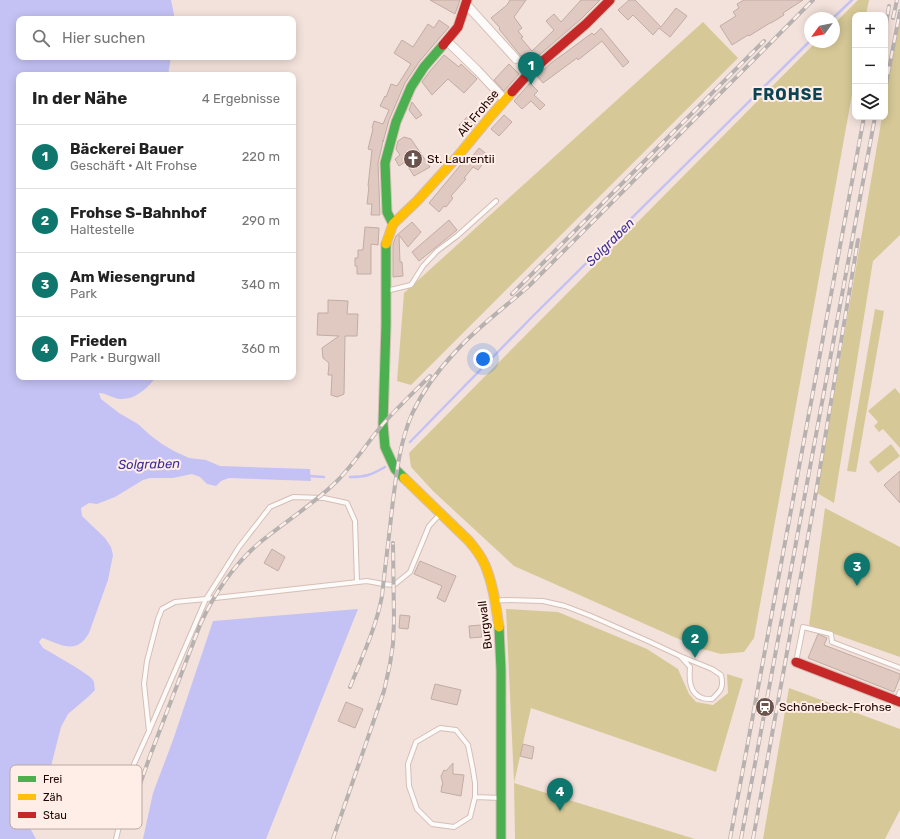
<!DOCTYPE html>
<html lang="de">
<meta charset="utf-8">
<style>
:root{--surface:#fff;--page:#f2f2f2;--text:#222;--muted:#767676;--line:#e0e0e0;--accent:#0f766e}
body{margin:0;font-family:Rubik,sans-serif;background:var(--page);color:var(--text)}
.controls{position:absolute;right:12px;top:12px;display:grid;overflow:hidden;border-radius:8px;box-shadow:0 2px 10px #0003}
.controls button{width:36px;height:36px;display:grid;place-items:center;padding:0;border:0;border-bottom:1px solid var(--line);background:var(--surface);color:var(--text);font:20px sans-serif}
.compass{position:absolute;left:804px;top:12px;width:36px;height:36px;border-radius:50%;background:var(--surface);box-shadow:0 2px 10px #0003;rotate:237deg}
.you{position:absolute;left:483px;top:359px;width:14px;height:14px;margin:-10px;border:3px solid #fff;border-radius:50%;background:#1a73e8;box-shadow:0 0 0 6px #1a73e833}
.badge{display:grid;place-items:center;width:26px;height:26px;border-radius:50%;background:var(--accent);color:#fff;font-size:13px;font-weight:700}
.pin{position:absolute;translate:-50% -33px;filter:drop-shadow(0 1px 2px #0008)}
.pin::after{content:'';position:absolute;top:21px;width:14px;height:12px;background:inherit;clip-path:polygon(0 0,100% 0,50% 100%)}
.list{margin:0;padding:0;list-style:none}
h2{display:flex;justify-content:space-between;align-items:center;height:52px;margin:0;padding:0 16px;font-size:17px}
h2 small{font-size:13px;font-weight:400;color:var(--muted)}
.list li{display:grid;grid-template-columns:26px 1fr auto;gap:12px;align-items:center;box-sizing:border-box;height:64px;padding:0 16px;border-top:1px solid var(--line)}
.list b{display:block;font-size:15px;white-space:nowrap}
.list p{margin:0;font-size:13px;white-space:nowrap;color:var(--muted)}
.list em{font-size:13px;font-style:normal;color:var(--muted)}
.icon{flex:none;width:22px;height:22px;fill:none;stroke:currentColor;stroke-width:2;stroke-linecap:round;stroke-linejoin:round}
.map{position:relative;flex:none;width:900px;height:839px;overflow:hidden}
.search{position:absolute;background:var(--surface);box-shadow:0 2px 10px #0003;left:16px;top:16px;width:280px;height:44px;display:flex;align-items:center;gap:10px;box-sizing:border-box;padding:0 14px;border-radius:8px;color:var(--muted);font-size:15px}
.panel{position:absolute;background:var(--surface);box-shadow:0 2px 10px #0003;left:16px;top:72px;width:280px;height:308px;border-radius:8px}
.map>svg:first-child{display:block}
.green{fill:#d7c997}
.water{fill:#c4c2f4}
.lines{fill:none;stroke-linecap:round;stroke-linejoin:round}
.stream{stroke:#c4c2f4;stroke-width:2.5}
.building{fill:#dfc9c0;stroke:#c2aca3}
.lane-casing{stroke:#d5beb5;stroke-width:6}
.street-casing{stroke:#d5beb5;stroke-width:10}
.fast-casing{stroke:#d5beb5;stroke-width:11}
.slow-casing{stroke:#d5beb5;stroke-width:11}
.jam-casing{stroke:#d5beb5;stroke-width:11}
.lane{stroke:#fdfbfa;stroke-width:4}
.street{stroke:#fdfbfa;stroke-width:8}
.fast{stroke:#4caf50;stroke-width:9}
.slow{stroke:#ffc107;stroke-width:9}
.jam{stroke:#c62828;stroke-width:9}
.rail-casing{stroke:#b7b1b0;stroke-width:4}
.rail{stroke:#ffeee8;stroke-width:2.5;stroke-dasharray:8;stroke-linecap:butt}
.labels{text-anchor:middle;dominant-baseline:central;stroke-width:4;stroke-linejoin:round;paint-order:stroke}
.street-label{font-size:12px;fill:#210601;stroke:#ffeee8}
.poi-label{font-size:12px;fill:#210601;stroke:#ffeee8;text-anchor:start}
.water-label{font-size:13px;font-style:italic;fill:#3b2f97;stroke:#ffeee8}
.district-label{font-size:16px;font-weight:bold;letter-spacing:1px;fill:#0c4453;stroke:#ffeee8}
.key{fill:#ffeee8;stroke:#bca8a3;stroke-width:1}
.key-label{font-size:11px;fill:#210601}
</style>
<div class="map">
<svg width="900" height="839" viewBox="0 0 900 839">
<rect width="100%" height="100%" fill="#f3e2db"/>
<g class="green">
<path d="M858,0H869L866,15H855V78L754,638L744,652L721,654L699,648L514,566L433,491L411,467L409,453L816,42H834V24Z"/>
<path d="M899,18L900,23V235L873,261L834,503L817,493L882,117H885V99Z"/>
<path d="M703,22L738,58L411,385L397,381L404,293Z"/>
<path d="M875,309L884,311L856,472L847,471Z"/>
<path d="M895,388L900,394V448L883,429L879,432L874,426L878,422L868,411Z"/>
<path d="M891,444L900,456L878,473L869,462Z"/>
<path d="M825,508L900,547V657L809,625Z"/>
<path d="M506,609L558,612L647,649L678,669L689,694L696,702L713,705L728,693L727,674L743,679L716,772L531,708L514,783L695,839H515L514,782Z"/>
<path d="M789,688L900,729V810L885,839H763Z"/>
</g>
<g class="water">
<path d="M0,0H171L174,14V19H19V57H171L168,75H19V377H156C147,389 135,400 120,399C112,398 106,393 99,393L101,399L119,413L138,424L150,435L162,444L174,451L189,458L206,460L220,466L310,469L311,481L229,478L221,481L216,486L207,484L200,477L192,474L173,478H150L143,480L115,497L97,504L89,503L81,508L82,516L105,538L111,547L113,555L108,580L89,633C76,656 61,644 42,638L39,642L43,648C53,654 88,673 93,680C95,683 94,686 95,690L88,697L68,714L61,727L43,798L36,804L30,807L14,802L12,809V814L30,828L36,839H0Z"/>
<path d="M358,609L266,839H143L153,793L173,740L213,621Z"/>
</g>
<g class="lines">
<g class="stream">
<path d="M833,18L852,0"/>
<path d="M410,442L532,317L810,41"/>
<path d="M309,476L324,477"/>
<path d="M350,477C366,477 371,475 385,467"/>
</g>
</g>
<g class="building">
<path d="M430,0H460L455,14Z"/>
<path d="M510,0H526L514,17L522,28L518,31L523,37L521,38L532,51L554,30L546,21L554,14L561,22L581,0H600L581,19L528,65L499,29L500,28L491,18L507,5Z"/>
<path d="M629,0H635L661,27L676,8L687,16L670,37L659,28L653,35L633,15L628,20L618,10Z"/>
<path d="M744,0H803L783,13L784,15L771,23H770L749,36L748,35L732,45L720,26L736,16L733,12L739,8L737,4Z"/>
<path d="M439,20L449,27L419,62L405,83L389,120L383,142V140L382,146L378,163L380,215H371L372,204H367L369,186H368L372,150L368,149L373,129L372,128L374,121L383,124L389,110L380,106L385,96L386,97L391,84L397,86L411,64L394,53L402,40L413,47L428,24L434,28Z"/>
<path d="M601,28L629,62L623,67L602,41L578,60L577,58L543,83L537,76L551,63L565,53L592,33L594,35Z"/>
<path d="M444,55L459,67L461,64L477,79L464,93L448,79L432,95L422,82L430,71Z"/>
<path d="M509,64L519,74L504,91L494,80Z"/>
<path d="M530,83L538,91L534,95L545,105L540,110L531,101L522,109L514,101Z"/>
<path d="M412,102L422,115L416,119L409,110Z"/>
<path d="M470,114L478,121L468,133L459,125Z"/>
<path d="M504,115L512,122L499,136L491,129Z"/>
<path d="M404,137L411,139L430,167L414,176L405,162L399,166L395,159L400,155L396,149L398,141Z"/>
<path d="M479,148L489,156L478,170L473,167L464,178L466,179L451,196L453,198L446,207L444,206L439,212L429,203L463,162L466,164Z"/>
<path d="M449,220L457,230L419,261L412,252Z"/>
<path d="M412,222L421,232L408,247L399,235L400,262H402L403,276L393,277V244L396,236Z"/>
<path d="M365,227L379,228L378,245L371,244V274H357V266H355V258H358V250H363Z"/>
<path d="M328,300L348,301L347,314H358L357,336H345L344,394L337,397L331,395L332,375H328L329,363L323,358L322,348L339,336L317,335L318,313H328Z"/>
<path d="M900,471V503L884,485Z"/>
<path d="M272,549L285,557L278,571L264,563Z"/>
<path d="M420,561L456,576L445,602L437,598L442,586L414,574Z"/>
<path d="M400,615L410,616L408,629L399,628Z"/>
<path d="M481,625L482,637L470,638L469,626Z"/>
<path d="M818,634L827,638L824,645L900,674V677L894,692L808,658Z"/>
<path d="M435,684L461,690L457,705L431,699Z"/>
<path d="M346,702L363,709L355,728L338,721Z"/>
<path d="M523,744L534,747L532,759L520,756Z"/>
<path d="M453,763V774L464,775L461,796L441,792L442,785H443L441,776L444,770L446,771Z"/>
</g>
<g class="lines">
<g class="lane-casing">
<g id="lane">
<path d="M386,291L411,285L423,266L437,251L457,236L496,201"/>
<path d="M495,601L504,600L543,601L565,606L591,616L648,641L680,656L690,667C689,679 689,693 702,698C705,699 709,699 712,699C721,691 724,687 721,675L712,669L680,656"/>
<path d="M796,662L803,627L831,634L832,642L900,668"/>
<path d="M897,700L900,692"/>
<path d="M149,731L144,684L147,661L158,619L162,609L175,602L206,599L367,581L383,584L394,585L410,572L429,526L441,513"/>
<path d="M475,797L470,817L454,827L432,824L417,809L409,786L408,764L416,742L440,728L456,730L468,745L473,770L475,783V797L500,798"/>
<path d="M116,839L134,764L149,731L206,599L239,547L270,507L293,497L324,498L347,503L355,521L357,582"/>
</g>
</g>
<g class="street-casing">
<g id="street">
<path d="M466,4L516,59"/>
<path d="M447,41L477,70L505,100"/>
</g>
</g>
<g class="fast-casing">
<g id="fast">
<path d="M393,224L387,212L385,163L396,122L411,87L424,67L443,45"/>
<path d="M386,244V325L383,424L385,447L395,469L404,478"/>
<path d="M499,627L501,670V839"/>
</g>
</g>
<g class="slow-casing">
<g id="slow">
<path d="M386,244L393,224L417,201L458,156L490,117L512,92"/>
<path d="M404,478L469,541C475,548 481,556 485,565C493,584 496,606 499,627"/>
</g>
</g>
<g class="jam-casing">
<g id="jam">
<path d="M443,45L458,27L467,0"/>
<path d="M512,92L529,73L586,24L610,0"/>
<path d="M796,662L900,702"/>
</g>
</g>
<use href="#lane" class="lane"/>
<use href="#street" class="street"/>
<use href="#fast" class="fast"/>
<use href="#slow" class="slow"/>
<use href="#jam" class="jam"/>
<g class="rail-casing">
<g id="rail">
<path d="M893,18L897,0"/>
<path d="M885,30L889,6"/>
<path d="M885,90L900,11"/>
<path d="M512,294L764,41"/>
<path d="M350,687C362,657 376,628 382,596C385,567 389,538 392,509C396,477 399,444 412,414C423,390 439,369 457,350C479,326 505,307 529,286L813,0"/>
<path d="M138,790L150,756L200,625C214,594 233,566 258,544C284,522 313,505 337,481C354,464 367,443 383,424C398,407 414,392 430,376"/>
<path d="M333,839L384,691L390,664L393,644L394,621L393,543"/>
<path d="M730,839L864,117"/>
<path d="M741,839L875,117"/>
<path d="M753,839L814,504L858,240"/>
</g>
</g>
<use href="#rail" class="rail"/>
</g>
<defs>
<g id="church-disc" transform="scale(1)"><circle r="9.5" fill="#6a534d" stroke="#ffeee8"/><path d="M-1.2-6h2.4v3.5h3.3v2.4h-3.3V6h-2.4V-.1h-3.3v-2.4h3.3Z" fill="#fff"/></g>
<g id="station-disc" transform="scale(1)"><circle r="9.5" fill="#6a534d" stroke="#ffeee8"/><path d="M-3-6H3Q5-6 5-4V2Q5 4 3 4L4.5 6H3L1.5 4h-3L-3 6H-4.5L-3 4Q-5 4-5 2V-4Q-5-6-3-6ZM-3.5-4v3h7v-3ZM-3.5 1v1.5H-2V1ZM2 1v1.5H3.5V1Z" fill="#fff"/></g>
</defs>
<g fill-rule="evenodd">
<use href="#church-disc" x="413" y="159"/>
<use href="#station-disc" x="765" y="707"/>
</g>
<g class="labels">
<g class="street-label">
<text transform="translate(478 113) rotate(-50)">Alt Frohse</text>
<text transform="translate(485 625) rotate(-97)">Burgwall</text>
</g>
<g class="poi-label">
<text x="427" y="159">St. Laurentii</text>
<text x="779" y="707">Schönebeck-Frohse</text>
</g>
<g class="water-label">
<text transform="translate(610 242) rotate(-45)">Solgraben</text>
<text transform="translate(149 464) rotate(-1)">Solgraben</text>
</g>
<g class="district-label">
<text x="788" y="94">FROHSE</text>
</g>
</g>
<rect x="10" y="765" width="132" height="64" rx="6" class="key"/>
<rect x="18" y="776" width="18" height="6" fill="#4caf50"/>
<rect x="18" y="794" width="18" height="6" fill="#ffc107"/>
<rect x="18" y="812" width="18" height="6" fill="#c62828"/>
<g class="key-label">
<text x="43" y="783">Frei</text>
<text x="43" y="801">Zäh</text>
<text x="43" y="819">Stau</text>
</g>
</svg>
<div class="controls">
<button>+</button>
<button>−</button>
<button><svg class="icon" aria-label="layers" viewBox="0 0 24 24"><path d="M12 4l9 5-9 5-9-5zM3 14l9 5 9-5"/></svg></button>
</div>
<svg class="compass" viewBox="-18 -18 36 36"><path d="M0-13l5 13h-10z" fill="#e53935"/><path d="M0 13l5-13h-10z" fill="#767676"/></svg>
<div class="you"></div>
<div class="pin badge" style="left:531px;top:85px">1</div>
<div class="pin badge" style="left:695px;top:658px">2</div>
<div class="pin badge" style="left:857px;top:586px">3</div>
<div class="pin badge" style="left:560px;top:811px">4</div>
<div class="search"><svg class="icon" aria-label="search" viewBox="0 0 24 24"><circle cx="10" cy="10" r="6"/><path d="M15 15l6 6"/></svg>Hier suchen</div>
<section class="panel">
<h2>In der Nähe<small>4 Ergebnisse</small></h2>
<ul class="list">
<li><span class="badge">1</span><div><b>Bäckerei Bauer</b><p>Geschäft · Alt Frohse</p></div><em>220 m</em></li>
<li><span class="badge">2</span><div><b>Frohse S-Bahnhof</b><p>Haltestelle</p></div><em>290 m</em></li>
<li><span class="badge">3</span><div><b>Am Wiesengrund</b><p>Park</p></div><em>340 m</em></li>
<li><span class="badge">4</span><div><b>Frieden</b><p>Park · Burgwall</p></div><em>360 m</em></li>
</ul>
</section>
</div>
